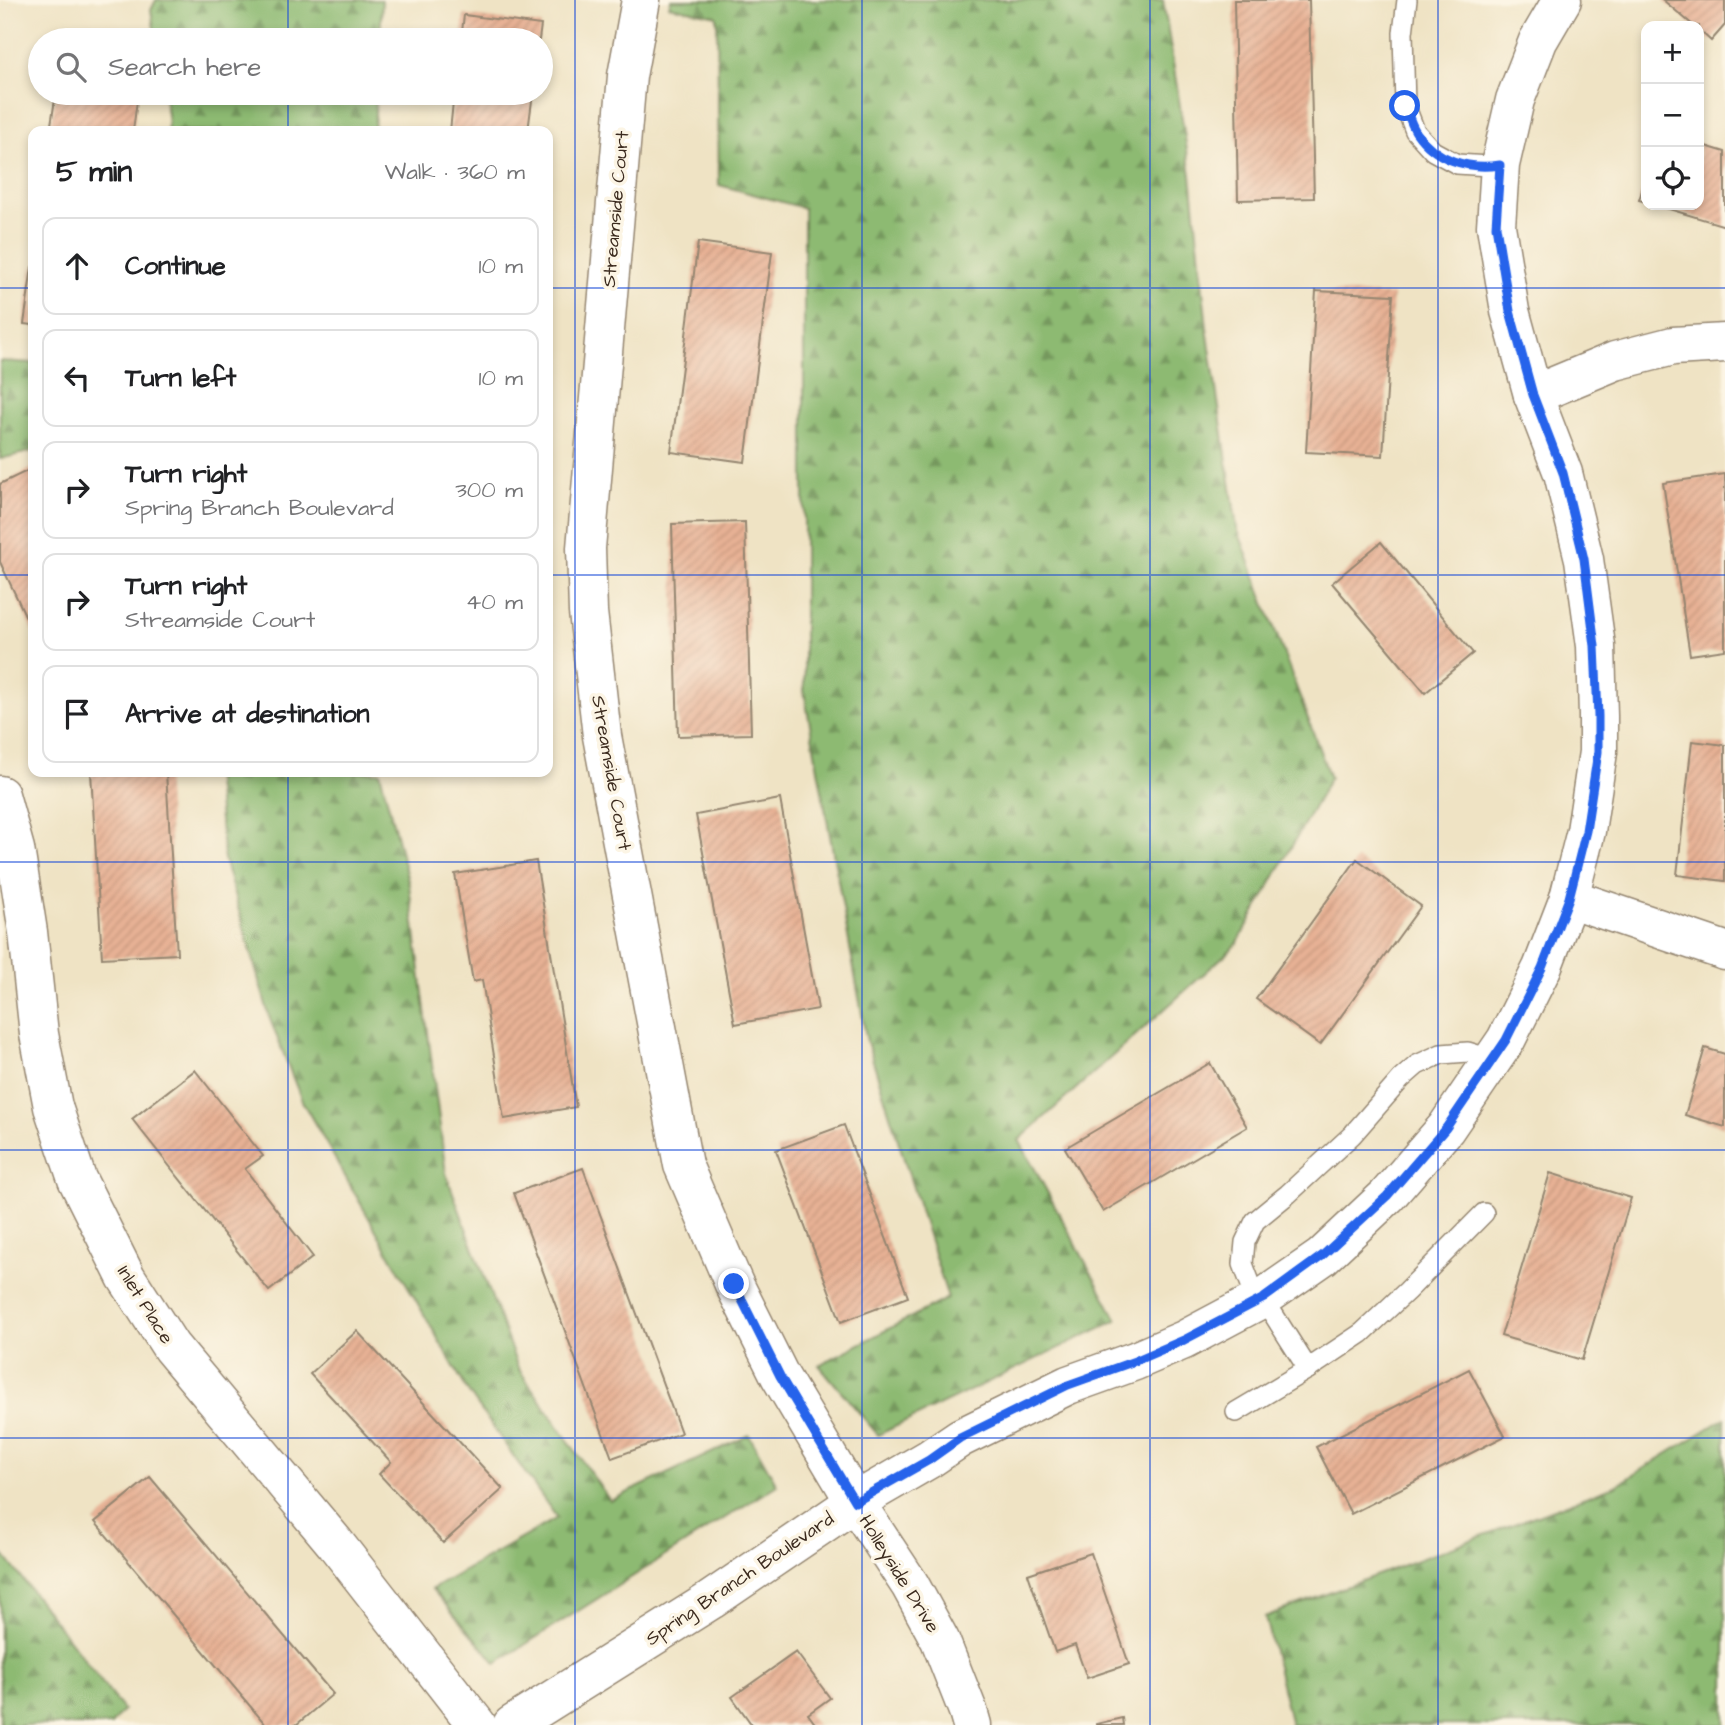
<!DOCTYPE html>
<meta charset="utf-8">
<style>
:root{--surface:#fff;--page:#f2f2f2;--text:#202124;--muted:#757577;--line:#e0e0e0}
body{margin:0;font-family:"Architects Daughter",sans-serif;background:var(--page);color:var(--text)}
.controls{position:absolute;right:21px;top:21px;display:grid;overflow:hidden;border-radius:14px;box-shadow:0 4px 10px #0003}
.controls button{width:63px;height:63px;display:grid;place-items:center;padding:0;border:0;border-bottom:2px solid var(--line);background:var(--surface);color:var(--text);font:35px sans-serif}
.stop{position:absolute;width:21px;height:21px;margin:-16px;border:5px solid #2563eb;border-radius:50%;background:#fff}
.stop.end{background:#2563eb;border-color:#fff;box-shadow:0 2px 7px #0008}
.list{margin:0;padding:0;list-style:none}
h2{display:flex;justify-content:space-between;align-items:center;height:91px;margin:0;padding:0 28px;font-size:30px}
h2 small{font-size:23px;font-weight:400;color:var(--muted)}
.list li{display:grid;grid-template-columns:46px 1fr auto;gap:21px;align-items:center;box-sizing:border-box;height:98px;margin:0 14px 14px;padding:0 14px;border:2px solid var(--line);border-radius:14px}
.list b{display:block;font-size:26px;white-space:nowrap}
.list p{margin:0;font-size:23px;white-space:nowrap;color:var(--muted)}
.list em{font-size:23px;font-style:normal;color:var(--muted)}
.icon{flex:none;width:38px;height:38px;fill:none;stroke:currentColor;stroke-width:2;stroke-linecap:round;stroke-linejoin:round}
.map{position:relative;flex:none;width:1725px;height:1725px;overflow:hidden}
.search{position:absolute;background:var(--surface);box-shadow:0 4px 10px #0003;left:28px;top:28px;width:525px;height:77px;display:flex;align-items:center;gap:18px;box-sizing:border-box;padding:0 24px;border-radius:38px;color:var(--muted);font-size:26px}
.panel{position:absolute;background:var(--surface);box-shadow:0 4px 10px #0003;left:28px;top:126px;width:525px;height:651px;border-radius:14px}
.map>svg:first-child{display:block}
.forest{fill:url(#forest-firs);stroke:#647248;stroke-width:2}
.building{fill:url(#building-hatch)}
.lines{fill:none;stroke-linecap:round;stroke-linejoin:round}
.service-casing{stroke:#958671;stroke-width:22}
.minor-casing{stroke:#958671;stroke-width:41}
.service{stroke:#fff;stroke-width:19}
.minor{stroke:#fff;stroke-width:38}
.route{stroke:#2563eb;stroke-width:9}
.grid{fill:none;stroke:#1d4ed8;stroke-width:2;stroke-opacity:0.55}
.labels{text-anchor:middle;dominant-baseline:central;stroke-width:7;stroke-linejoin:round;paint-order:stroke}
.street-label{font-size:19px;fill:#3b2a1e;stroke:#fcf5e5}
</style>
<div class="map">
<svg width="1725" height="1725" viewBox="0 0 1725 1725">
<defs>
<pattern id="forest-firs" width="22" height="20" patternUnits="userSpaceOnUse" patternTransform="scale(1.75)"><rect width="22" height="20" fill="#8dba72"/><path d="M5 1l3.5 6h-7zM16 11l3.5 6h-7z" fill="#74975d"/></pattern>
<pattern id="building-hatch" width="6" height="6" patternUnits="userSpaceOnUse" patternTransform="scale(1.75)"><rect width="6" height="6" fill="#e7b194"/><path d="M-1 1l2-2M0 6l6-6M5 7l2-2" fill="none" stroke="#c7987f"/></pattern>
</defs>
<rect width="100%" height="100%" fill="#fcf5e5"/>
<filter id="ink" filterUnits="userSpaceOnUse"><feTurbulence type="fractalNoise" baseFrequency=".0143" numOctaves="2"/><feDisplacementMap in="SourceGraphic" scale="14" xChannelSelector="R" yChannelSelector="G"/><feConvolveMatrix kernelMatrix="1 2 1 2 8 2 1 2 1" color-interpolation-filters="sRGB"/></filter>
<filter id="wash" filterUnits="userSpaceOnUse"><feTurbulence type="fractalNoise" baseFrequency=".00686" numOctaves="4" result="noise"/><feDisplacementMap in="SourceGraphic" scale="28" xChannelSelector="R" yChannelSelector="G"/><feGaussianBlur stdDeviation="1.57" result="paint"/><feColorMatrix in="noise" values="0 0 0 0 0 0 0 0 0 0 0 0 0 0 0 0 0 1.4 0 .05"/><feComposite in="paint" operator="in"/></filter>
<g filter="url(#wash)">
<rect width="100%" height="100%" fill="#efe3c4"/>
<g class="forest">
<path d="M156,0H382L380,40H156L151,10Z"/>
<path d="M671,0H1163L1191,175L1207,328L1237,528L1330,778L1237,944L1019,1140L1117,1320L878,1435L819,1365L948,1298L867,1042L804,691V208L719,185L717,16L669,6Z"/>
<path d="M164,93H376L374,131H167L168,122Z"/>
<path d="M0,361L33,363V451L0,459Z"/>
<path d="M215,772H380L409,885L446,1174L518,1368L610,1501L749,1435L777,1485L496,1663L432,1589L557,1518L469,1393L302,1101L270,1019L224,859Z"/>
<path d="M1725,1418V1725H1291L1265,1617L1615,1486Z"/>
<path d="M0,1554H3L123,1710L111,1725H0Z"/>
</g>
<g id="blocks">
<g class="building">
<path d="M1234,0H1309L1314,198L1238,200Z"/>
<path d="M1663,0H1725V25L1711,41L1699,30V26H1694Z"/>
<path d="M464,15L541,25L539,40H461Z"/>
<path d="M56,93H138L133,131H50Z"/>
<path d="M454,93H533L528,131H450Z"/>
<path d="M1699,144L1725,152V226L1656,205H1699Z"/>
<path d="M1646,178V202L1639,200Z"/>
<path d="M698,242L772,252L745,462L671,452Z"/>
<path d="M32,267H33V325L24,324Z"/>
<path d="M1316,291L1393,295L1383,456L1306,452Z"/>
<path d="M33,468V632L0,562V484Z"/>
<path d="M1725,474V650L1690,655L1663,483Z"/>
<path d="M745,522L751,734L678,736L672,524Z"/>
<path d="M1381,542L1473,653L1425,693L1332,583Z"/>
<path d="M1692,741L1725,745V881L1677,875Z"/>
<path d="M91,772H166L177,954L102,958Z"/>
<path d="M780,799L818,1009L735,1024L696,815Z"/>
<path d="M1357,859L1421,906L1320,1045L1256,999Z"/>
<path d="M536,861L576,1107L504,1119L482,980L473,982L455,874Z"/>
<path d="M1705,1048L1725,1054V1127L1685,1115Z"/>
<path d="M1210,1063L1247,1127L1103,1212L1065,1148Z"/>
<path d="M195,1070L263,1156L245,1169L313,1257L269,1291L132,1119Z"/>
<path d="M844,1125L908,1297L841,1322L776,1150Z"/>
<path d="M583,1168L681,1433L612,1458L514,1193Z"/>
<path d="M1550,1173L1631,1198L1582,1360L1501,1336Z"/>
<path d="M357,1331L503,1489L443,1543L379,1474L391,1462L310,1374Z"/>
<path d="M1469,1369L1505,1436L1351,1514L1316,1447Z"/>
<path d="M150,1477L333,1694L296,1725H266L95,1522Z"/>
<path d="M1091,1553L1129,1664L1087,1678L1075,1645L1055,1652L1028,1574Z"/>
<path d="M796,1652L830,1698L808,1714L816,1725H752L732,1697Z"/>
<path d="M1122,1718L1123,1725H1096V1724Z"/>
</g>
</g>
</g>
<g filter="url(#ink)">
<use href="#blocks" fill-opacity="0" stroke="#958671" stroke-width="2"/>
<g class="lines">
<g class="service-casing">
<g id="service">
<path d="M1407,0L1403,33L1405,105L1415,131L1433,151L1457,164L1489,166L1500,165"/>
<path d="M1308,1369L1362,1333L1407,1291L1484,1213"/>
<path d="M1236,1412L1308,1369L1263,1298L1251,1285L1243,1264L1245,1242L1255,1221L1288,1194L1352,1135L1401,1079L1417,1065L1441,1054L1468,1052L1494,1060"/>
</g>
</g>
<g class="minor-casing">
<g id="minor">
<path d="M641,0L627,76L586,548L588,612L602,736L683,1165L734,1284L780,1376L855,1502L910,1585L940,1640L968,1711L972,1725"/>
<path d="M1533,395L1615,361L1673,346L1725,343"/>
<path d="M0,795L15,849L28,932L39,1034L53,1107L77,1179L126,1277L171,1347L335,1543L477,1725"/>
<path d="M1569,898L1725,951"/>
<path d="M512,1725L711,1600L855,1502L929,1459L960,1438L1068,1385L1135,1361L1184,1340L1263,1298L1322,1257L1387,1196L1446,1128L1506,1040L1542,968L1569,898L1586,831L1598,752V716L1596,646L1584,559L1563,473L1533,395L1510,311L1496,226L1500,165L1515,100L1538,41L1562,0"/>
</g>
</g>
<use href="#service" class="service"/>
<use href="#minor" class="minor"/>
</g>
</g>
<g class="lines" filter="url(#ink)">
<path class="route" d="M734,1284L780,1376L855,1502L929,1460L960,1438L1068,1385L1135,1361L1184,1340L1264,1298L1322,1256L1387,1196L1446,1128L1506,1040L1542,968L1569,898L1586,831L1598,752V716L1595,646L1584,559L1563,473L1533,395L1510,311L1496,226L1500,165C1468,170 1435,160 1416,132C1411,124 1408,114 1405,106"/>
</g>
<path class="grid" d="M288,0V40M575,0V1725M862,0V1725M1150,0V1725M1438,0V1725M288,93V131M0,288H33M548,288H1725M0,575H33M548,575H1725M288,772V1725M0,862H1725M0,1150H1725M0,1438H1725"/>
<g class="labels">
<g class="street-label">
<text transform="translate(616 209) rotate(-85)">Streamside Court</text>
<text transform="translate(611 773) rotate(80)">Streamside Court</text>
<text transform="translate(145 1305) rotate(58)">Inlet Place</text>
<text transform="translate(899 1574) rotate(58)">Holleyside Drive</text>
<text transform="translate(740 1579) rotate(-34)">Spring Branch Boulevard</text>
</g>
</g>
</svg>
<div class="controls">
<button>+</button>
<button>−</button>
<button><svg class="icon" aria-label="locate" viewBox="0 0 24 24"><circle cx="12" cy="12" r="6"/><path d="M12 2v4M12 18v4M2 12h4M18 12h4"/></svg></button>
</div>
<div class="stop" style="left:1405px;top:106px"></div>
<div class="stop end" style="left:734px;top:1284px"></div>
<div class="search"><svg class="icon" aria-label="search" viewBox="0 0 24 24"><circle cx="10" cy="10" r="6"/><path d="M15 15l6 6"/></svg>Search here</div>
<section class="panel">
<h2>5 min<small>Walk · 360 m</small></h2>
<ul class="list">
<li><svg class="icon" aria-label="ahead" viewBox="0 0 24 24"><path d="M12 20V5M6 11l6-6 6 6"/></svg><div><b>Continue</b></div><em>10 m</em></li>
<li><svg class="icon" aria-label="left" viewBox="0 0 24 24"><path d="M17 20v-9H6M10 6l-5 5 5 5"/></svg><div><b>Turn left</b></div><em>10 m</em></li>
<li><svg class="icon" aria-label="right" viewBox="0 0 24 24"><path d="M7 20v-9h11M14 6l5 5-5 5"/></svg><div><b>Turn right</b><p>Spring Branch Boulevard</p></div><em>300 m</em></li>
<li><svg class="icon" aria-label="right" viewBox="0 0 24 24"><path d="M7 20v-9h11M14 6l5 5-5 5"/></svg><div><b>Turn right</b><p>Streamside Court</p></div><em>40 m</em></li>
<li><svg class="icon" aria-label="arrive" viewBox="0 0 24 24"><path d="M6 21V4h12l-3 4 3 4H6"/></svg><div><b>Arrive at destination</b></div></li>
</ul>
</section>
</div>
